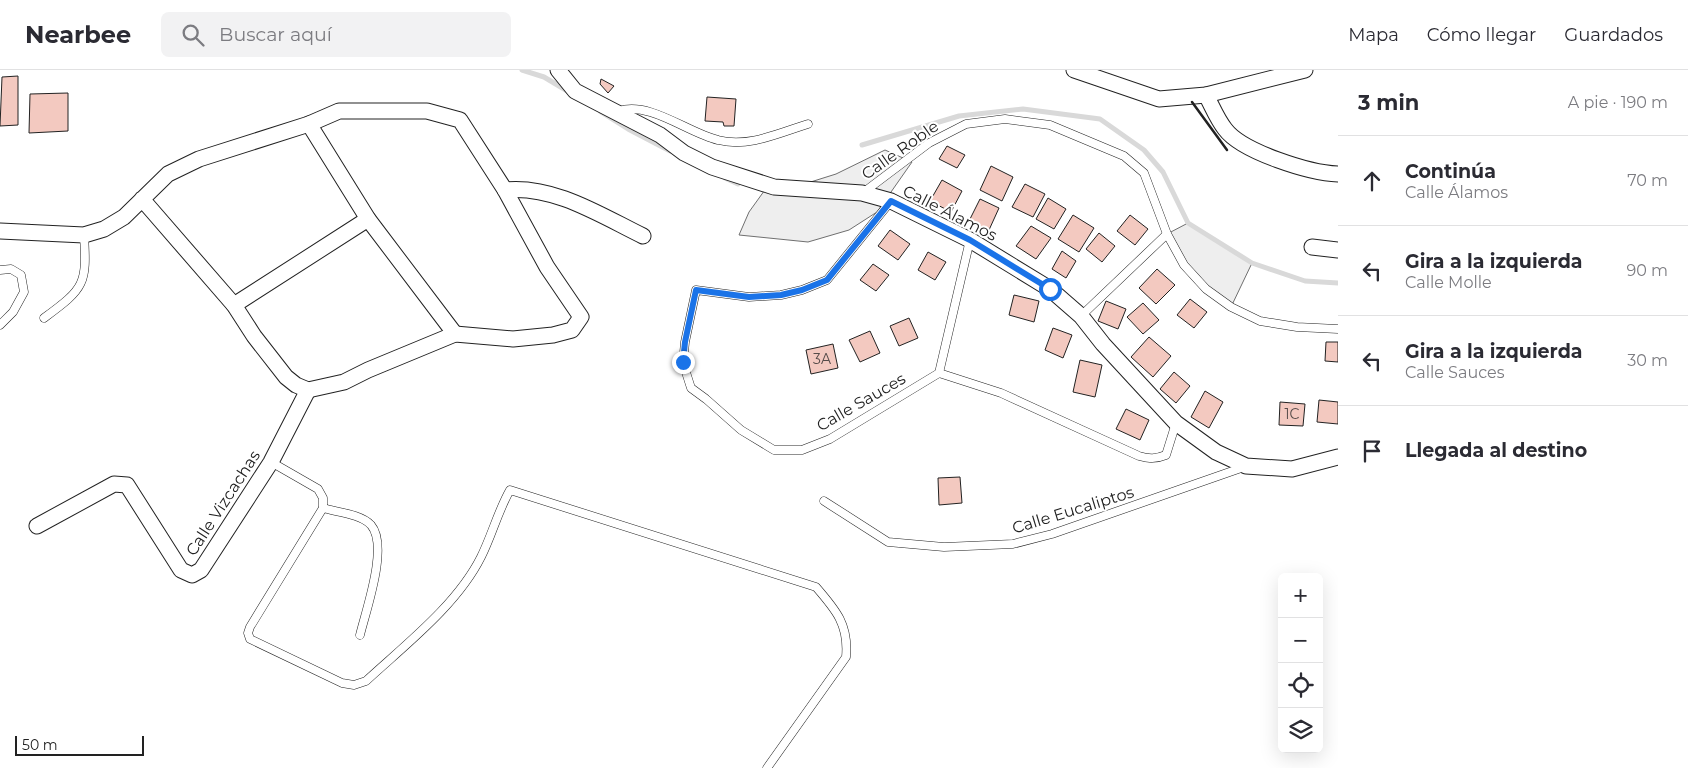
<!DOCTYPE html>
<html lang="es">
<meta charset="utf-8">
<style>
:root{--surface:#fff;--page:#f2f2f3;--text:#2b2b33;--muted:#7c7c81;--line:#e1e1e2}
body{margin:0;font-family:Montserrat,sans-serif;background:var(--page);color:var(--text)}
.controls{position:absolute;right:15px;bottom:15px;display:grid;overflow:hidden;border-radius:8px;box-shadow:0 5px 20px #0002}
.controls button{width:45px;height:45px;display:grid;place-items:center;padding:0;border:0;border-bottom:1px solid var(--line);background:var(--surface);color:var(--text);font:25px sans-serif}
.scale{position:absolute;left:15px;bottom:12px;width:129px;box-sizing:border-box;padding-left:5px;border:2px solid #222;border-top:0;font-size:14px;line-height:18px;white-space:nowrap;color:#222;-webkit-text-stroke:4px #fff;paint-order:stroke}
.stop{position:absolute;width:15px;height:15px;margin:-11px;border:4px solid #1a73e8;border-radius:50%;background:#fff}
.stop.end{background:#1a73e8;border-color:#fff;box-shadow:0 1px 5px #0008}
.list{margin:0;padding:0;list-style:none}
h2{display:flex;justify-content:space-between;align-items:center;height:65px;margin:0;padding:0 20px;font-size:21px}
h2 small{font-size:16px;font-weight:400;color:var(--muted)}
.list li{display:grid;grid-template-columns:32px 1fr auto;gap:15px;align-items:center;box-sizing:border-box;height:90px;padding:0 20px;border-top:1px solid var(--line)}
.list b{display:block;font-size:19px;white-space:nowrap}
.list p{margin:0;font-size:16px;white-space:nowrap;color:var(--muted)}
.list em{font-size:16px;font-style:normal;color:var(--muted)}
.icon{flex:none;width:28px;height:28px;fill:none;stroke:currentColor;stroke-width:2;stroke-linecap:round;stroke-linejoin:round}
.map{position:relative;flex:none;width:1338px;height:698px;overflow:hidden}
header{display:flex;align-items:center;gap:30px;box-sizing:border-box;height:70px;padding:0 25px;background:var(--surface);border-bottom:1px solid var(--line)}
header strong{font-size:24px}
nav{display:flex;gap:28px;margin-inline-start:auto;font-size:18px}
.search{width:350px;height:45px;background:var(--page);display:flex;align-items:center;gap:12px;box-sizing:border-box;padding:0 18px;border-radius:8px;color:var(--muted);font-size:19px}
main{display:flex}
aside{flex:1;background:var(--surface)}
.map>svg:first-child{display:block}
.green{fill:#eee;stroke:#6f6f6f}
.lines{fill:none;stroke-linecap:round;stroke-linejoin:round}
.stream{stroke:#d9d9d9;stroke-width:5}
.building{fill:#f3c9c0;stroke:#222}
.service-casing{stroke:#222;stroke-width:9}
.minor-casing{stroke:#222;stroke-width:17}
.service{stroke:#fff;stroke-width:8}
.minor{stroke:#fff;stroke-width:15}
.wall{stroke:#222;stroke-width:2.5}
.route{stroke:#1a73e8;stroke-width:6}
.labels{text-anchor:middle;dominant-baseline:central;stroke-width:4;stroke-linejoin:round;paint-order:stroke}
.number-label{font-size:14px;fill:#564c4a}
.street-label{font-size:16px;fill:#222;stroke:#fff}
</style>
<header>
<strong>Nearbee</strong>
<div class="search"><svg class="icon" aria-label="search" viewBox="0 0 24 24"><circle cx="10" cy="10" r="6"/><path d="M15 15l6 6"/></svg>Buscar aquí</div>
<nav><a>Mapa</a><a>Cómo llegar</a><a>Guardados</a></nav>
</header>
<main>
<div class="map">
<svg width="1338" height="698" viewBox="0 0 1338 698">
<rect width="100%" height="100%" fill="#fff"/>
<g class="green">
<path d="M885,80L912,92L877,142L849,160L808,172L739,165L749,142L767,117L801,115L836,104Z"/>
<path d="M1188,153L1252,193L1231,237L1184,195L1167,164Z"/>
</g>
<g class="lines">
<g class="stream">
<path d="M522,0L544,7L569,22"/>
<path d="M601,42L628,59L670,81"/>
<path d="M862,75L959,46L1023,39L1100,49L1144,80L1163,102L1188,153L1252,193L1305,211L1338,213"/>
<path d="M725,108L738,114"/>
</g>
</g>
<g class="building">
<path d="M18,6V55L0,56L2,7Z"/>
<path d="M601,9L614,16L608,23L600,14Z"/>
<path d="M68,23V61L29,63L30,24Z"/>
<path d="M707,27L736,29L734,56H724L723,52L705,51Z"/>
<path d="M947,76L965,85L957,98L939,89Z"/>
<path d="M991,96L1013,107L1002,131L980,120Z"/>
<path d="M942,110L962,121L951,142L930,131Z"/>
<path d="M1025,114L1045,124L1033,147L1012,137Z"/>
<path d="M1048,128L1066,139L1054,159L1036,149Z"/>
<path d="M980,129L999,138L989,160L969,151Z"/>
<path d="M1073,145L1094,158L1079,182L1058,169Z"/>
<path d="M1130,145L1148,159L1135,175L1117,161Z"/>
<path d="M1031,156L1051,168L1036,189L1016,176Z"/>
<path d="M890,160L910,174L898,190L878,176Z"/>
<path d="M1099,163L1115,176L1102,192L1086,179Z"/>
<path d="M1062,181L1076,191L1066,208L1052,199Z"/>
<path d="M928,182L946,192L935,210L918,200Z"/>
<path d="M873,194L889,205L876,221L860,210Z"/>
<path d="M1157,199L1175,215L1156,234L1139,218Z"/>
<path d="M1014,225L1039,231L1034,252L1009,245Z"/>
<path d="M1190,229L1207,242L1194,258L1177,245Z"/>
<path d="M1106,231L1126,239L1118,259L1098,251Z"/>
<path d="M1143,233L1159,250L1143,264L1127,247Z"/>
<path d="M909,248L918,268L899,276L890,256Z"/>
<path d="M1053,258L1072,265L1063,288L1045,280Z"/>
<path d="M870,261L880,283L860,292L849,270Z"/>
<path d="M1149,267L1171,286L1153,307L1131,287Z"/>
<path d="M1326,272H1338V292L1325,291Z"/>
<path d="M833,274L838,298L811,304L806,280Z"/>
<path d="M1080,290L1102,295L1095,327L1073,322Z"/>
<path d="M1174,302L1190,316L1176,333L1160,319Z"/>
<path d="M1205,321L1223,332L1209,358L1191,347Z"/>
<path d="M1319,330L1338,332V354L1317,352Z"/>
<path d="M1280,332L1305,334L1303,356L1279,355Z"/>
<path d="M1126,339L1149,350L1140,370L1116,359Z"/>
<path d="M960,407L962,433L939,435L938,408Z"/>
</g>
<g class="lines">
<g class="service-casing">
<g id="service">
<path d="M619,41C650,31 688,63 718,70C748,78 779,63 808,54"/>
<path d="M864,122L929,73L966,54L1005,49L1050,55L1124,86L1144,103L1167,164L1184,195L1206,219L1231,237L1260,251L1297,257L1338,259"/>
<path d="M891,131L827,210L802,220L781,225L749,227L696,220L685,272L683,293L691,318L706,329L741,360L774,380H802L830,369L939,303L970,170"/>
<path d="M0,200L11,199L21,205L24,222L13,242L0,255"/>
<path d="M1081,246L1167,164"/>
<path d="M44,248C85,218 87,214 84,165"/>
<path d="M939,303L1001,323L1139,386C1149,389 1156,389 1166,385L1176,353"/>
<path d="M271,392L318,419L323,428V438L250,557L248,563L250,569L342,613L354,615L366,611C405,575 457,535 481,487C492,465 498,441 510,420L816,517C836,540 849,555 846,587L767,698"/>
<path d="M824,431L888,472L944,477L1013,474L1052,464L1244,397"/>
<path d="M323,438C336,442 361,444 371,455C389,476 366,540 360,565"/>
</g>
</g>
<g class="minor-casing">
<g id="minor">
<path d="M558,0L575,21L660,65L684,83L712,97L774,117L862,123L891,131L970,170L1050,219L1081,246L1103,274L1176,353L1216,382L1246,396L1292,399L1338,387"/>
<path d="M1074,0L1159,29L1206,25L1305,0"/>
<path d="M1206,25C1212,36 1217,49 1225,59C1242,82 1310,103 1338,104"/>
<path d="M309,54L368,149L455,264"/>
<path d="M505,120C554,115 600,145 643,166"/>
<path d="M0,161L84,165L104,159L124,147L168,104L199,89L309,54L339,41H427L460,50L505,120L547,197L581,247L572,260L553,265L513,269L455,264L368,300L344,312L308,320L296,315L286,307L254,266L234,235L142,129"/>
<path d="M1312,177L1338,180"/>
<path d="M234,235L368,149"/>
<path d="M37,456L114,414L127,415L181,500L192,505L201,500L271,392L308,320"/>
</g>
</g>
<use href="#service" class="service"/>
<use href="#minor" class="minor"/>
<path class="wall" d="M1192,32L1227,80"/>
</g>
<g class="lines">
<path class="route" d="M683,292L685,272L696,220L749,227L781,225L802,220L827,210L891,131L970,170L1050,219"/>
</g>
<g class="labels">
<g class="number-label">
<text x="822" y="289">3A</text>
<text x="1292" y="344">1C</text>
</g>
<g class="street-label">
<text transform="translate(900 80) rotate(-35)">Calle Roble</text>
<text transform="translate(950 143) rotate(27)">Calle Álamos</text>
<text transform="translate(861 332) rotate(-30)">Calle Sauces</text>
<text transform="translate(223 433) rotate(-57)">Calle Vizcachas</text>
<text transform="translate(1073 440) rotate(-17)">Calle Eucaliptos</text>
</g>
</g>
</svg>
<div class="controls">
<button>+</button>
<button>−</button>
<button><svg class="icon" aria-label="locate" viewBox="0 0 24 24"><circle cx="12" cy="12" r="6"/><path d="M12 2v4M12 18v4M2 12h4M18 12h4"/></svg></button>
<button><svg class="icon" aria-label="layers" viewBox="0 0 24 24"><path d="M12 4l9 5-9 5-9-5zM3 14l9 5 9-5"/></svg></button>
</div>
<div class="scale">50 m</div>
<div class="stop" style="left:1050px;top:219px"></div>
<div class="stop end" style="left:683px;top:292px"></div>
</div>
<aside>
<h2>3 min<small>A pie · 190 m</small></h2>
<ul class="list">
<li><svg class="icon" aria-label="ahead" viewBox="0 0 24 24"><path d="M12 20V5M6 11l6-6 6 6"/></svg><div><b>Continúa</b><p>Calle Álamos</p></div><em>70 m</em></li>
<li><svg class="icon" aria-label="left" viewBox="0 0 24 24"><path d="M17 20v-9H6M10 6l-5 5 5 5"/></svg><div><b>Gira a la izquierda</b><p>Calle Molle</p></div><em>90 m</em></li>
<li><svg class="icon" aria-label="left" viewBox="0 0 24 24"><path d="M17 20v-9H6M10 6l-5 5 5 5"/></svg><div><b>Gira a la izquierda</b><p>Calle Sauces</p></div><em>30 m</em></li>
<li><svg class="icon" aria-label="arrive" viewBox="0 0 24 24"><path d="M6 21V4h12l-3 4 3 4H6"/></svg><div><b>Llegada al destino</b></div></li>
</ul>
</aside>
</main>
